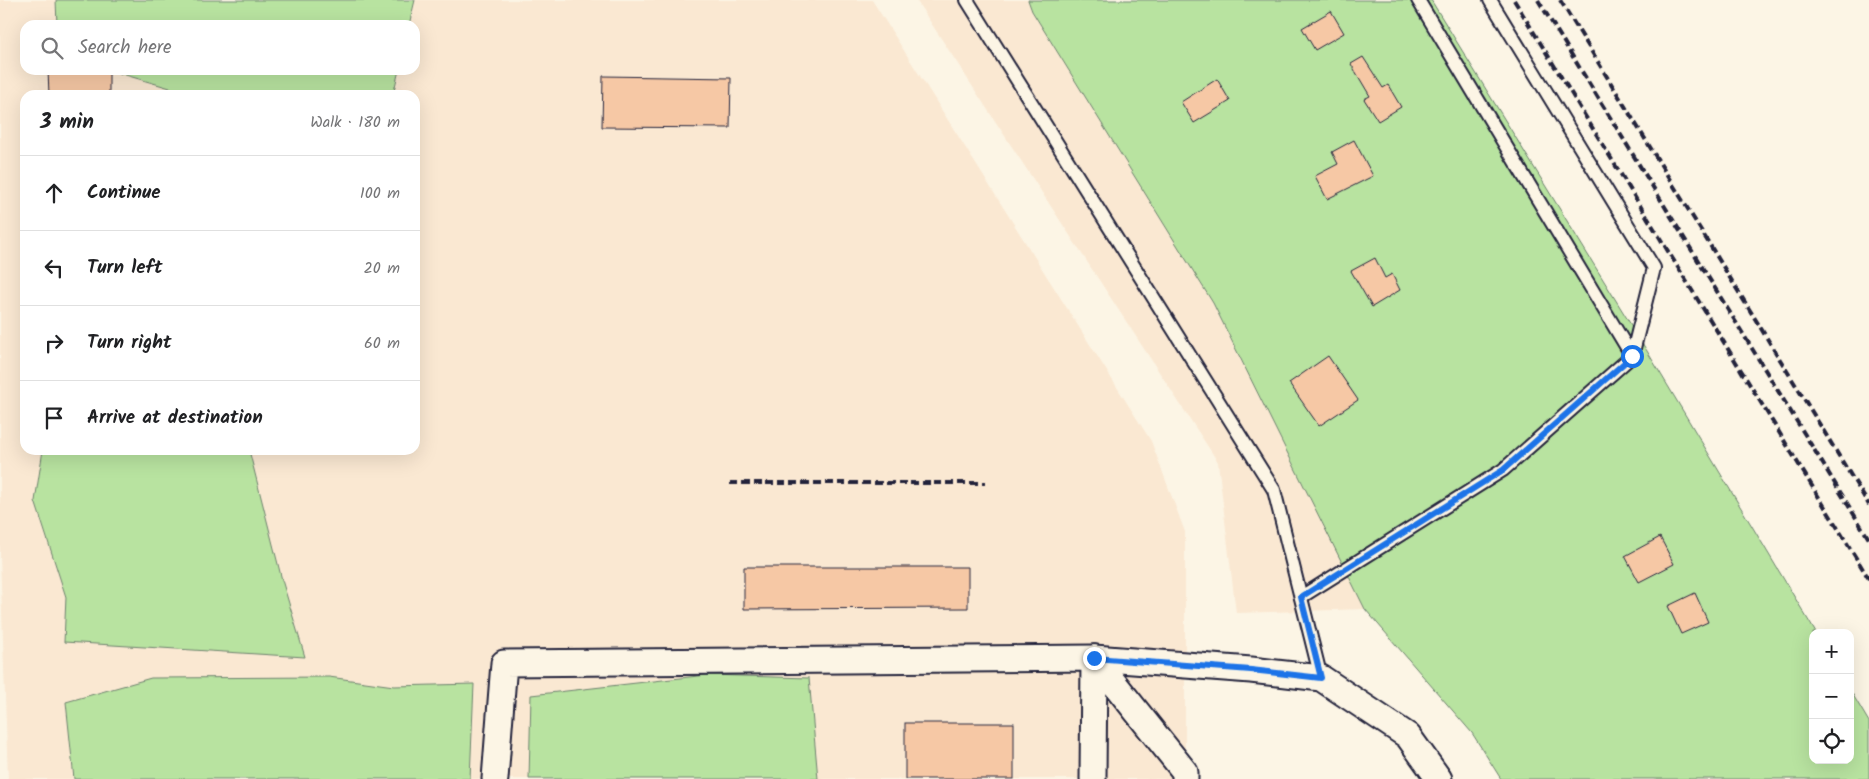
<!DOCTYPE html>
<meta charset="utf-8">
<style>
:root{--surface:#fff;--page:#f2f2f2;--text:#202124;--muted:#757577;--line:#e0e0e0}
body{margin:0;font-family:Kalam,sans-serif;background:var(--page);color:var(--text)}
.controls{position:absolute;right:15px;bottom:15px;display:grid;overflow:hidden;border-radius:10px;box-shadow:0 5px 20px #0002}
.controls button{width:45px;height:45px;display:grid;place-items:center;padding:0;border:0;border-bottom:1px solid var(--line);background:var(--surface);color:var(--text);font:25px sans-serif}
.stop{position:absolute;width:15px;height:15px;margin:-11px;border:4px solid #1a73e8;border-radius:50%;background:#fff}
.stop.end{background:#1a73e8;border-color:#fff;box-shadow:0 1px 5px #0008}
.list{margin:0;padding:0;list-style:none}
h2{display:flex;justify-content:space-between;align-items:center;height:65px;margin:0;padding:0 20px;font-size:21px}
h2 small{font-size:16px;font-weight:400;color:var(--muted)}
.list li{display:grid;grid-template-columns:32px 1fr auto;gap:15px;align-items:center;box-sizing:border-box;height:75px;padding:0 20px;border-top:1px solid var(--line)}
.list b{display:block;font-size:19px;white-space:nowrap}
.list em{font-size:16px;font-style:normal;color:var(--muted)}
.icon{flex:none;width:28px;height:28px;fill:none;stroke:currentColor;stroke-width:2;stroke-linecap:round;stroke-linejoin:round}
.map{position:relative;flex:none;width:1869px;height:779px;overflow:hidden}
.search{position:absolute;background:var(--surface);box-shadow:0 5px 20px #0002;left:20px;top:20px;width:400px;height:55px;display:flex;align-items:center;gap:12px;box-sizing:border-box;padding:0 18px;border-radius:15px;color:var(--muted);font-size:19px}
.panel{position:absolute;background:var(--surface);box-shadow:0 5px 20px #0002;left:20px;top:90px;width:400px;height:365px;border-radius:15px}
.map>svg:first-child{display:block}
.built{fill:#fae8d2;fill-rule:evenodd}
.green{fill:#b8e3a0;stroke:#6d826e}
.building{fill:#f6c8a5;stroke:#22223b}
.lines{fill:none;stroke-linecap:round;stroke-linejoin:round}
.lane-casing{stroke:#22223b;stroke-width:16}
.street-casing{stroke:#22223b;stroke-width:29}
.lane{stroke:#fcf5e5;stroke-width:12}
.street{stroke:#fcf5e5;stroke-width:25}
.rail{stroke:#22223b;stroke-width:4;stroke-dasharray:8 4;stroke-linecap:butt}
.route{stroke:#1a73e8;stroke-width:6}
</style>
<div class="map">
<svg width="1869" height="779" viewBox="0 0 1869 779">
<rect width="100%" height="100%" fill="#fcf5e5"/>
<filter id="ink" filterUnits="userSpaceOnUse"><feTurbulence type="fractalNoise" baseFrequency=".02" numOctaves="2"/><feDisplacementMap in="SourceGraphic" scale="10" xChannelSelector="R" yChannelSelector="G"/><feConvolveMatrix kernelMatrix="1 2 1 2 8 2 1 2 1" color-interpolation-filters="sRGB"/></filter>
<g filter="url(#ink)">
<g class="built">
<path d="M0,0H872L1151,441L1185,532V779H8L0,557ZM25,25H415V70H25ZM25,95H415V450H25Z"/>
<path d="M916,0H1028L1032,11L1213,303L1365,609L1236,613L1218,462Z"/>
</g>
<g class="green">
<path d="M56,0H415L409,25H57Z"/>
<path d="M1028,0H1431L1644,346L1816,633H1813V760H1850V690L1869,722V779H1501L1472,733L1365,609L1213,303L1032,11Z"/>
<path d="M108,70H399L393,95H178L177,90Z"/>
<path d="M43,450H249L282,580L305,657L64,642L66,597L35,501Z"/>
<path d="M707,675L809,678L818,779H529L531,695Z"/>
<path d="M329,677L394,686L474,684L470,779H74L66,702L151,678Z"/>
</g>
<g class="building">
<path d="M1331,11L1344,33L1315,50L1302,28Z"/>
<path d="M1363,57L1383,88L1388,85L1401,107L1378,121L1364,99L1370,96L1351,64Z"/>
<path d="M48,70H109V95H49Z"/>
<path d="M603,76L731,78L730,128L602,127Z"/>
<path d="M1217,79L1230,101L1194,123L1181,102Z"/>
<path d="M1354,140L1373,176L1327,199L1315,176L1338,164L1332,152Z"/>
<path d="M1375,258L1385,278L1392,274L1400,290L1372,307L1351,271Z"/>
<path d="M1328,356L1358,400L1319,426L1289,383Z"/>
<path d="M1660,537L1674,564L1639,582L1625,556Z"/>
<path d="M744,567H968V608L744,609Z"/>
<path d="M1695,593L1708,622L1681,634L1668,606Z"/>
<rect x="905" y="723" width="109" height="56"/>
</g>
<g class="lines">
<g class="lane-casing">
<g id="lane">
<path d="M967,0L1274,490L1321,678"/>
<path d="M1490,0L1654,268L1632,356"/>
<path d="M1301,597L1503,470L1632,356L1418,0"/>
</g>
</g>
<g class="street-casing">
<g id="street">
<path d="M1094,658L1185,772V779"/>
<path d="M495,779L504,663L1094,658L1251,670L1321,678L1408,736L1439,779"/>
<path d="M1093,779L1094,658"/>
</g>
</g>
<use href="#lane" class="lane"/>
<use href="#street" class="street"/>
<g class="rail">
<path d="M1514,0L1869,579"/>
<path d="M1538,0L1869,539"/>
<path d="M1560,0L1869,505"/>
<path d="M730,483H985"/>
</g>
</g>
</g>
<g class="lines" filter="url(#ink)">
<path class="route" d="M1094,658L1251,670L1321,678L1301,597L1503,470L1632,356"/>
</g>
</svg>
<div class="controls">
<button>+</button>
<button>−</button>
<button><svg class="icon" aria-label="locate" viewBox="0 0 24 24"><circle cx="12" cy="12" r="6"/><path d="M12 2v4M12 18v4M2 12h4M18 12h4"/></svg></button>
</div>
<div class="stop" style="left:1632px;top:356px"></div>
<div class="stop end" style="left:1094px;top:658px"></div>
<div class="search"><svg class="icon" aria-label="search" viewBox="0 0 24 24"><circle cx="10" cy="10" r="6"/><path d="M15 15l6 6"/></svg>Search here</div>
<section class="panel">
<h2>3 min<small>Walk · 180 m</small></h2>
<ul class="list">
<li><svg class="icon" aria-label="ahead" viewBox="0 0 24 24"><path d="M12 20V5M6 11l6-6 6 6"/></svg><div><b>Continue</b></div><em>100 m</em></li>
<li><svg class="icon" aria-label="left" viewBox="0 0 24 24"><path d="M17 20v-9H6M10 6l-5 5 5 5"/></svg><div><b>Turn left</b></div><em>20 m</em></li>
<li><svg class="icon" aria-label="right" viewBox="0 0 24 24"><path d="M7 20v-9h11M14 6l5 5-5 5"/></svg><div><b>Turn right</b></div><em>60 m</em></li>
<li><svg class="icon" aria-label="arrive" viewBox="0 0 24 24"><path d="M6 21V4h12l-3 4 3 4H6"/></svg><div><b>Arrive at destination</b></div></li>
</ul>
</section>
</div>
